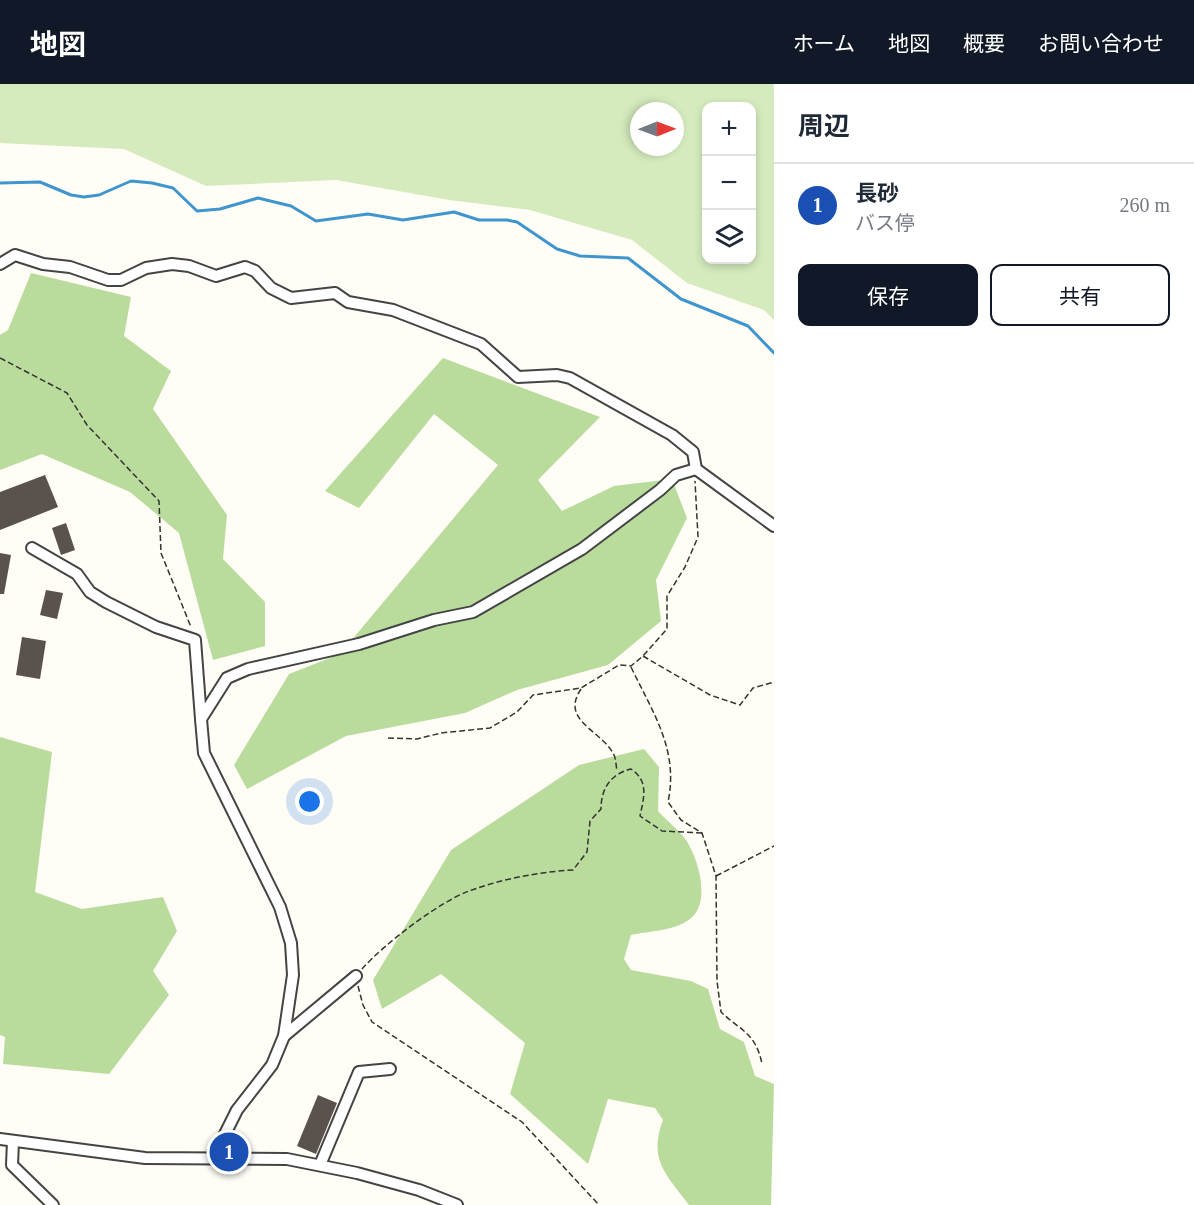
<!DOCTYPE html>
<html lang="ja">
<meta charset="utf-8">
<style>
:root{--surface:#fff;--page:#f6f6f7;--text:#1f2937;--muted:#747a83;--line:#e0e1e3;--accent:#111827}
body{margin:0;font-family:"Times New Roman","Noto Sans JP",serif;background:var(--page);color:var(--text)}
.controls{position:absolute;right:18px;top:18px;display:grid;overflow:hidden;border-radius:12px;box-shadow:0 3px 9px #0003}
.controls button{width:54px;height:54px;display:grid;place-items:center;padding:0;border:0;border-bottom:2px solid var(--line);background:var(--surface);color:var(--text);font:30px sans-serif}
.compass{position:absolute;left:630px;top:18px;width:54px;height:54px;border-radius:50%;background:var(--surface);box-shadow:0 3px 9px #0003;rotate:89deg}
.you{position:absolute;left:310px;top:718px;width:21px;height:21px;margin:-15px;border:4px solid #fff;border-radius:50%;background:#1a73e8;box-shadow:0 0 0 9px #1a73e833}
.badge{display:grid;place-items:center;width:39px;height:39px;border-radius:50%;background:var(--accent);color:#fff;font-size:20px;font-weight:700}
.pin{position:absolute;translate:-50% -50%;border:3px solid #fff;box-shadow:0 2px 6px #0006}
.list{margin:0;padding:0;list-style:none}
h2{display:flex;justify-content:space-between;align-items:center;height:78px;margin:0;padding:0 24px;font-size:26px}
h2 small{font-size:20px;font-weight:400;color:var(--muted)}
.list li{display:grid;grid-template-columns:39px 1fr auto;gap:18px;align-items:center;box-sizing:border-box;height:84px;padding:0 24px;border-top:2px solid var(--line)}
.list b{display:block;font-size:22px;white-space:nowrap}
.list p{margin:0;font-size:20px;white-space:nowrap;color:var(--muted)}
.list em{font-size:20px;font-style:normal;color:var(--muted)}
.actions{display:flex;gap:12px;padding:18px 24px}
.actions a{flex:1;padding:14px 0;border:2px solid var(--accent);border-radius:12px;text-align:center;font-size:21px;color:var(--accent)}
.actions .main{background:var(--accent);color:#fff}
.icon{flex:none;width:33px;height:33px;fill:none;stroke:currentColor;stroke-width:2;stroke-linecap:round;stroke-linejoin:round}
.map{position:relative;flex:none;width:774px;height:1121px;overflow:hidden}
header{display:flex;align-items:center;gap:36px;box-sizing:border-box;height:84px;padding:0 30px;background:var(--accent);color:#fff}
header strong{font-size:28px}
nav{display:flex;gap:33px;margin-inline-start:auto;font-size:21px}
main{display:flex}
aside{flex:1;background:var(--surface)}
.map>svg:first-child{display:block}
.green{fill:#d5ebbd;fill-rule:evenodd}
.forest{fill:#b9dc9c}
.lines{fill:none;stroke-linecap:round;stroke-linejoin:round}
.stream{stroke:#3f96cf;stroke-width:3}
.building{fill:#5a524d}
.street-casing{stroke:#444;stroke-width:14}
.path{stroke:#333;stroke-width:1.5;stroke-dasharray:6 3;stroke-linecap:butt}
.street{stroke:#fff;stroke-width:10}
</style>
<header>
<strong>地図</strong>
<nav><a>ホーム</a><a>地図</a><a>概要</a><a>お問い合わせ</a></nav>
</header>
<main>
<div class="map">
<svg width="774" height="1121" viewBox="0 0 774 1121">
<rect width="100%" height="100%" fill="#fffdf5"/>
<path class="green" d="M0,0H774V236L764,226L687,199L632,156L530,126L449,116L336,96L206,102L124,65L0,59ZM706,22H752V176H706ZM639,27H675V63H639Z"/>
<g class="forest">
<path d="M31,189L131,213L124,252L171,287L153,325L227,431L223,475L265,518V562L213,576L179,449L130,408L42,370L0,386V251L8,246Z"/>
<path d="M443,274L600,333L538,396L562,427L614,402L672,395L687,434L656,496L661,537L608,581L517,606L465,629L346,652L247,705L234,681L289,590L340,570L498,381L434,330L359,424L325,407Z"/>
<path d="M0,653L52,668L35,808L82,825L163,813L177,847L153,887L169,911L109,990L3,980L5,953L0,951Z"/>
<path d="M644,665L659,683L658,727C668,738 683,749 689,761C700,781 710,820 690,835C675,847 649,847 631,851L624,875L631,886L691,897L708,905L720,945L744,958L755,992L774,1000L771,1121H689C666,1090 648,1076 663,1036L655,1024L608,1015L588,1080L510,1010L525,959L441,890L382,925L373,896L451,766L579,681Z"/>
</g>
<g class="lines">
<path class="stream" d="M0,99L40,98L71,111L84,113L99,111L131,97L152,99L173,104L197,127L220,125L258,114L291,122L316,137L368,130L403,136L454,128L479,136H507L517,138L557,165L580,172L628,174L681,215L748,242L774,269"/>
</g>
<g class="building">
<path d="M45,391L58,423L0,446V408Z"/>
<path d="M66,439L75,466L61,471L52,444Z"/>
<path d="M0,469L11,471L4,510H0Z"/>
<path d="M46,506L63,509L57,535L40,531Z"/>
<path d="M22,553L46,557L40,595L16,591Z"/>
<path d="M318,1011L337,1019L316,1070L297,1062Z"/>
</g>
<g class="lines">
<g class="street-casing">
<g id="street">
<path d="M0,180L15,171L43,180L70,183L108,196H121L146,184L172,180L189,182L216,192L245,183L255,187L271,204L291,214L335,209L348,218L393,226L481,260L518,293L557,291L570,294L672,351L693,368L696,385L774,442"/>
<path d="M32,464L77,490L90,508L106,518L156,543L195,556L201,635"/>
<path d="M284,952L356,892"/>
<path d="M0,1055L145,1074L287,1075L357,1089L419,1106L457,1121"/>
<path d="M13,1057L12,1081L53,1121"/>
<path d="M213,1074L237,1026L272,981L284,952L293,891L291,859L280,823L204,669L201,635L227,594L248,585L359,560L434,536L473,528L582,465L660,406L676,391L696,385"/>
<path d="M320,1081L359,988L390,985"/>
</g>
</g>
<g class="path">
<path d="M0,274L67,309L87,341L159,417L161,469L191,543"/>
<path d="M643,572L710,611L740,621L753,604L774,598"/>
<path d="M631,583C653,629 679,666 668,718L681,736L702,749L716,792L717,897L721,928C741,947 756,949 762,980"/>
<path d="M581,605C560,636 600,646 613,669C616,673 616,682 617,687"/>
<path d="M388,654L417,655L441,649L490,644L517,628L533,611L581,604L619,581L631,582L643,572L667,545V512L685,483L698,453L695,397"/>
<path d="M716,792L774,762"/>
<path d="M362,885C384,860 439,818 469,807C502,795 538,788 573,786L587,768L590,737L601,725C601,704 611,690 631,685C649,697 644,713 640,732L662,747L702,749"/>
<path d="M358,902L363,921L372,938L522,1038L599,1121"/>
</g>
<use href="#street" class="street"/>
</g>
</svg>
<div class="controls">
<button>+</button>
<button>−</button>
<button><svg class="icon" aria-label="layers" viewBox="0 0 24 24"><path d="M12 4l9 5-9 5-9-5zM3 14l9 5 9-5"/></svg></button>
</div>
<svg class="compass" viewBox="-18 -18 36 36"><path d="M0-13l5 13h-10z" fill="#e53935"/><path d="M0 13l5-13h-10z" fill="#747a83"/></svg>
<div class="you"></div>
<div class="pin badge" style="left:229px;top:1068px;background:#1a4fb4">1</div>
</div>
<aside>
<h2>周辺<small></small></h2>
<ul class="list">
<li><span class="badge" style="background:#1a4fb4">1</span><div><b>長砂</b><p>バス停</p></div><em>260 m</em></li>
</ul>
<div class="actions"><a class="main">保存</a><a>共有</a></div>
</aside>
</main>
